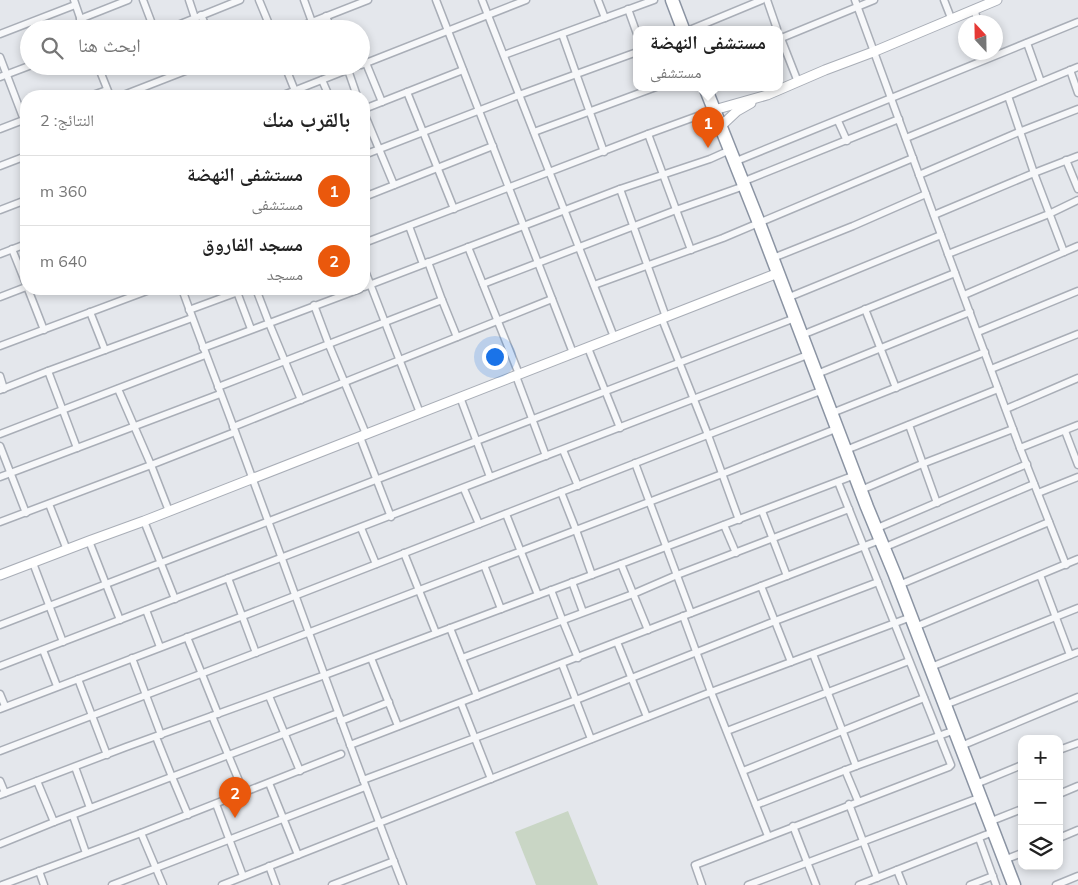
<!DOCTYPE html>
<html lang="ar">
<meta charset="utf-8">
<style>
:root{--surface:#fff;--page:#f2f2f2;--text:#222;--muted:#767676;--line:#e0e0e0;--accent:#ea580c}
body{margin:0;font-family:Mulish,"Noto Naskh Arabic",sans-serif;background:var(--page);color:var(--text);direction:rtl}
.controls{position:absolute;right:15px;bottom:15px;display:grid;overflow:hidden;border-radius:10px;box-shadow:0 2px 8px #0003}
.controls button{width:45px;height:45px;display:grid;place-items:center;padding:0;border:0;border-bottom:1px solid var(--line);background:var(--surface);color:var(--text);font:25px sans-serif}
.compass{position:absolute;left:958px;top:15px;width:45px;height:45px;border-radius:50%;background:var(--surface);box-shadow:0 2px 8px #0003;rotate:338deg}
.you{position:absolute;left:494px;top:356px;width:18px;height:18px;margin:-12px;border:4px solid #fff;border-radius:50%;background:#1a73e8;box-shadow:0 0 0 8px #1a73e833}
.badge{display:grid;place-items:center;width:32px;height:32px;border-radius:50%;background:var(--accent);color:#fff;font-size:16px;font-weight:700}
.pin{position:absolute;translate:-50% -41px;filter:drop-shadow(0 1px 2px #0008)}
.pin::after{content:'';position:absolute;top:26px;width:18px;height:15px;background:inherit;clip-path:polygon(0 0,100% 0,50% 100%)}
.popup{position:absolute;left:633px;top:26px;width:150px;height:65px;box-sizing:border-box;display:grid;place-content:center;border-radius:10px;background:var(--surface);filter:drop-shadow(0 1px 4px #0005);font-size:16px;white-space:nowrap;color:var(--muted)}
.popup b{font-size:19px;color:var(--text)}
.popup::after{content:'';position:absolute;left:50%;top:100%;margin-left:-10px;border:10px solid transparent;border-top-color:var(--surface)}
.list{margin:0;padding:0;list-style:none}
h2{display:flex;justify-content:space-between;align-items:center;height:65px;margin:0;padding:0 20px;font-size:21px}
h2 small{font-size:16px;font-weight:400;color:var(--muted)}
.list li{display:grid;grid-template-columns:32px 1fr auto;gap:15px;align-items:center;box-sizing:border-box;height:70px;padding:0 20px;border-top:1px solid var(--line)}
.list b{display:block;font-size:19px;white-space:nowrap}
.list p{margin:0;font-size:16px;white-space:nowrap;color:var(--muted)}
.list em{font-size:16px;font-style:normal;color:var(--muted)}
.icon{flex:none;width:28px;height:28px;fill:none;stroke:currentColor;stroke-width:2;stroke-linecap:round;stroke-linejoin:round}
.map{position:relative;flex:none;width:1078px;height:885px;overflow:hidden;direction:ltr}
.search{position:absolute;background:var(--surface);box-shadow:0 2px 8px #0003;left:20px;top:20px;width:350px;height:55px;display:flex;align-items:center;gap:12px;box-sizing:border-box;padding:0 18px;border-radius:28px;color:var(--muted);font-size:19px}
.panel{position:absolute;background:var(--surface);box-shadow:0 2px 8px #0003;left:20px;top:90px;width:350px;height:205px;border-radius:20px;direction:rtl}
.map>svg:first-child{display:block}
.green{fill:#c9d6c5}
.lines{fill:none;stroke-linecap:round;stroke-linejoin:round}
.street-casing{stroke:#a9aeb7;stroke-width:9}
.secondary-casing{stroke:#a9aeb7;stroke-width:11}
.highway-casing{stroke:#8b94a3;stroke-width:15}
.street{stroke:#f7f8fa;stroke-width:6}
.secondary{stroke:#fff;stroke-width:9}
.highway{stroke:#fff;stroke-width:12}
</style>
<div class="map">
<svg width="1078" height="885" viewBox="0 0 1078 885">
<rect width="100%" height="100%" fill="#e4e7ec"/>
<path class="green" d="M568,811L598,885H536L515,832Z"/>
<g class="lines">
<g class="street-casing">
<g id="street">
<path d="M74,0L84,29"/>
<path d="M143,0L154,29"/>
<path d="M189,0L195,18"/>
<path d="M259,0L271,29"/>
<path d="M304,0L312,22"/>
<path d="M436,0L573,353"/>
<path d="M482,0L614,337"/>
<path d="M598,0L605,18"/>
<path d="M767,0L777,29"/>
<path d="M855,0L948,254L1020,448L1066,565"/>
<path d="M944,0L951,18"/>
<path d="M628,9L637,34"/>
<path d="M974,9L978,22"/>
<path d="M201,15L207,29"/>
<path d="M326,16L331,29"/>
<path d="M80,19L128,0"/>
<path d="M168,29L240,0"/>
<path d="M294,29L368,0"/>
<path d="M692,29L762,0"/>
<path d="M0,34L75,5"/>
<path d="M562,34L604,152"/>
<path d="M780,36L798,82"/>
<path d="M779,39L874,0"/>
<path d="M1027,43L1041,82"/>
<path d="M504,55L654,0"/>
<path d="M0,57L24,120"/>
<path d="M366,63L382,102"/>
<path d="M361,65L526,0"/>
<path d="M98,66L110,96"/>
<path d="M285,66L297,96"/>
<path d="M347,67L357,96"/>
<path d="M1070,70L1078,93"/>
<path d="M0,77L29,66"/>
<path d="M322,80L329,96"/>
<path d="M407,92L454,209"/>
<path d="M90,96L107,90"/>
<path d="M121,96L198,66"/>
<path d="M281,96L357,66"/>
<path d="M1008,96L1034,173L1064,252"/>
<path d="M364,109L463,70"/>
<path d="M364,113L394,185"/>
<path d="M838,121L847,141"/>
<path d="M0,129L26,119"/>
<path d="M534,132L656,87"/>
<path d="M648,134L691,250"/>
<path d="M906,138L1078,67"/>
<path d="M364,155L519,95L637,52"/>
<path d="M1066,160L1078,189"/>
<path d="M734,162L1078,22"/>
<path d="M0,166L26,156"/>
<path d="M919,175L1019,132L1078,109"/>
<path d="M742,182L899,119"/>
<path d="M620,189L666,317"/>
<path d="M364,197L493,146"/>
<path d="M0,210L26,200"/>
<path d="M934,215L1034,173L1078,156"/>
<path d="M409,226L423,264"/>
<path d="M364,243L648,134L714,110"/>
<path d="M468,247L519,374"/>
<path d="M12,249L26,284"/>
<path d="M0,254L26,244"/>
<path d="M948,254L1049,214L1078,200"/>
<path d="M773,258L853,226L926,194"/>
<path d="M428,262L442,300L457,337"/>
<path d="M364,268L420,413"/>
<path d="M483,284L676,210L744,186"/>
<path d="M594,285L723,238L913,158"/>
<path d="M364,287L620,189L710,159L730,150"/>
<path d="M28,289L44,330"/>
<path d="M182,289C205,353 230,416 253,480C303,615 351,751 403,885"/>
<path d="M256,289L269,323L301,400"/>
<path d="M237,292L251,329"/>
<path d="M964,295L1078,246"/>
<path d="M0,297L26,287"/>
<path d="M787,298L941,235"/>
<path d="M314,305L329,345L366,434"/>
<path d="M865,309L896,388"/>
<path d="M189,310L246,289"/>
<path d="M90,312L105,350"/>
<path d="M662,319L708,435L739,520"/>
<path d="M978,332L1078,291"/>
<path d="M802,335L955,273"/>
<path d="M0,346L152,289"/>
<path d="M203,348L360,289"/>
<path d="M588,348L620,428"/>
<path d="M991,369L1078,334"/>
<path d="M48,371L77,448"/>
<path d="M817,374L970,312"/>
<path d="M0,376L4,389"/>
<path d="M516,376L546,456"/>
<path d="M218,387L442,300"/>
<path d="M118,389L151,465L169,511"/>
<path d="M0,390L48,371L192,318"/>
<path d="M460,397L490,477"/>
<path d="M1006,409L1078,378"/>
<path d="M832,413L985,352"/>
<path d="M909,425L937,503"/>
<path d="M233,427L552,299"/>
<path d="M1065,431L1078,465"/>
<path d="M0,434L205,355"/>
<path d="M360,437L391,517"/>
<path d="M0,446L26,513"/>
<path d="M1020,448L1078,425"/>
<path d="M563,450L578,486"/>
<path d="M846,450L998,389"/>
<path d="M635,463L691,613"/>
<path d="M0,477L220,394"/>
<path d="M464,489L479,524"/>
<path d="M861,490L922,464L1013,429"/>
<path d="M561,492L576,530L592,575"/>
<path d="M1038,493L1078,477"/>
<path d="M49,504L67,550"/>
<path d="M762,511L787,576"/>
<path d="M506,514L538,595"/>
<path d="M144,521L175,599"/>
<path d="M0,522L151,465L235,432"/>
<path d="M724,525L736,553"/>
<path d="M361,528L376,564"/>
<path d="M875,529L1027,464"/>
<path d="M89,541L120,620"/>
<path d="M883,548L1034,484"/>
<path d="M404,553L436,633"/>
<path d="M33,563L63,642"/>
<path d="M621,564L648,630"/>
<path d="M484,565L501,609"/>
<path d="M1040,575L1070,655"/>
<path d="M228,578L256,653"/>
<path d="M572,582L583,612"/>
<path d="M899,585L1049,522"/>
<path d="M761,586L791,662"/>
<path d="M551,590L562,619L578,658"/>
<path d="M146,610L160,647"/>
<path d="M683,616L711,692L768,836"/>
<path d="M0,625L795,318"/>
<path d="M915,627L1078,559"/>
<path d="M450,628L477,696"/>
<path d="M187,637L218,714"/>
<path d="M617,642L647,717"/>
<path d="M43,650L57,686"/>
<path d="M813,654L856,766"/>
<path d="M132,658L161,735"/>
<path d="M371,658L398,726"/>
<path d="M462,658L633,594L677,575L849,509"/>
<path d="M562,664L591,739"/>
<path d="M0,666C270,563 540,459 810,354"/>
<path d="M931,667L1078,608"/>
<path d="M78,679L107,755"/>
<path d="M0,694L5,706"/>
<path d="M269,696L300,771"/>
<path d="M461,703L491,779"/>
<path d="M945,705L1078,652"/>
<path d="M0,709L243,616L823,390"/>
<path d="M212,716L244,793"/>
<path d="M341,721L389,702"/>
<path d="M727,731L909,661"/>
<path d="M156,737L172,777L188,815"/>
<path d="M350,745L880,540"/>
<path d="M961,746L1078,697"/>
<path d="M1059,750L1078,743"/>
<path d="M0,751L722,474L838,428"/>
<path d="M75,767L90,808"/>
<path d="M845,770L858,801"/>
<path d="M743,771L924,698"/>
<path d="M363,780L576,700L775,621L878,582"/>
<path d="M0,781L5,793"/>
<path d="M37,781L54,822"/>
<path d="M269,783L298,855"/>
<path d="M976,784L1022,765"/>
<path d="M1059,794L1078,786"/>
<path d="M0,795L126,747L325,675L621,564L855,475"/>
<path d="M216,804L243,876"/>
<path d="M849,804L877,878"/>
<path d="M756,805L856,766L955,730"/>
<path d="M73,816L86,853"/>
<path d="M989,822L1022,809"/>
<path d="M793,826L816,885"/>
<path d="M141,833L163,885"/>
<path d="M979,838L996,885"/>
<path d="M1059,838L1078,830"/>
<path d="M0,844L54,822L338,713"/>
<path d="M1004,860L1022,853"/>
<path d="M269,866L276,885"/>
<path d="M897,870L903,885"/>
<path d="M39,871L44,885"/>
<path d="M2,885L141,833L341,754"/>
<path d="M112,885L365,787"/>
<path d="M222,885L711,692L911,617"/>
<path d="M332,885L394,861"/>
<path d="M702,885L695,865L949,767L951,765L838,482"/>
<path d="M748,885L981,797"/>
<path d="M859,885L993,832"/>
<path d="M970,885L993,876"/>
<path d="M1056,885L1078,876"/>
</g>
</g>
<g class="secondary-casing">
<g id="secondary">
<path d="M714,110L767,95L825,70L873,52L997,0"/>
<path d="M721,126L737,111L751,103"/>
<path d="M0,575L89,541L144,521L778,273"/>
</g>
</g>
<g class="highway-casing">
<g id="highway">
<path d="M672,0L683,29"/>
<path d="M705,87L759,223L867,507L895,575L1014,885"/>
</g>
</g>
<use href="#street" class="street"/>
<use href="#secondary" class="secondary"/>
<use href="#highway" class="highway"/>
</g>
</svg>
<div class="controls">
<button>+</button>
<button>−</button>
<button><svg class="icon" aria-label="layers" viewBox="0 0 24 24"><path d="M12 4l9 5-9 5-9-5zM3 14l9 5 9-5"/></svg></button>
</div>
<svg class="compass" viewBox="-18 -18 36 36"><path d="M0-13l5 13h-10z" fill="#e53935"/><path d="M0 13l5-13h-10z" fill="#767676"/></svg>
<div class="you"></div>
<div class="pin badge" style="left:708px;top:148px">1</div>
<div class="popup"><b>مستشفى النهضة</b>مستشفى</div>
<div class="pin badge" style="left:235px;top:818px">2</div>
<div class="search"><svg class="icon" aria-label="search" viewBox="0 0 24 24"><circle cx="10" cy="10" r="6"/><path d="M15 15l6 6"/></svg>ابحث هنا</div>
<section class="panel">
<h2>بالقرب منك<small>النتائج: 2</small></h2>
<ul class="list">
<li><span class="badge">1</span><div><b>مستشفى النهضة</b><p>مستشفى</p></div><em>360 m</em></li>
<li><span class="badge">2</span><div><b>مسجد الفاروق</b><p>مسجد</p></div><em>640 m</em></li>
</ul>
</section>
</div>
